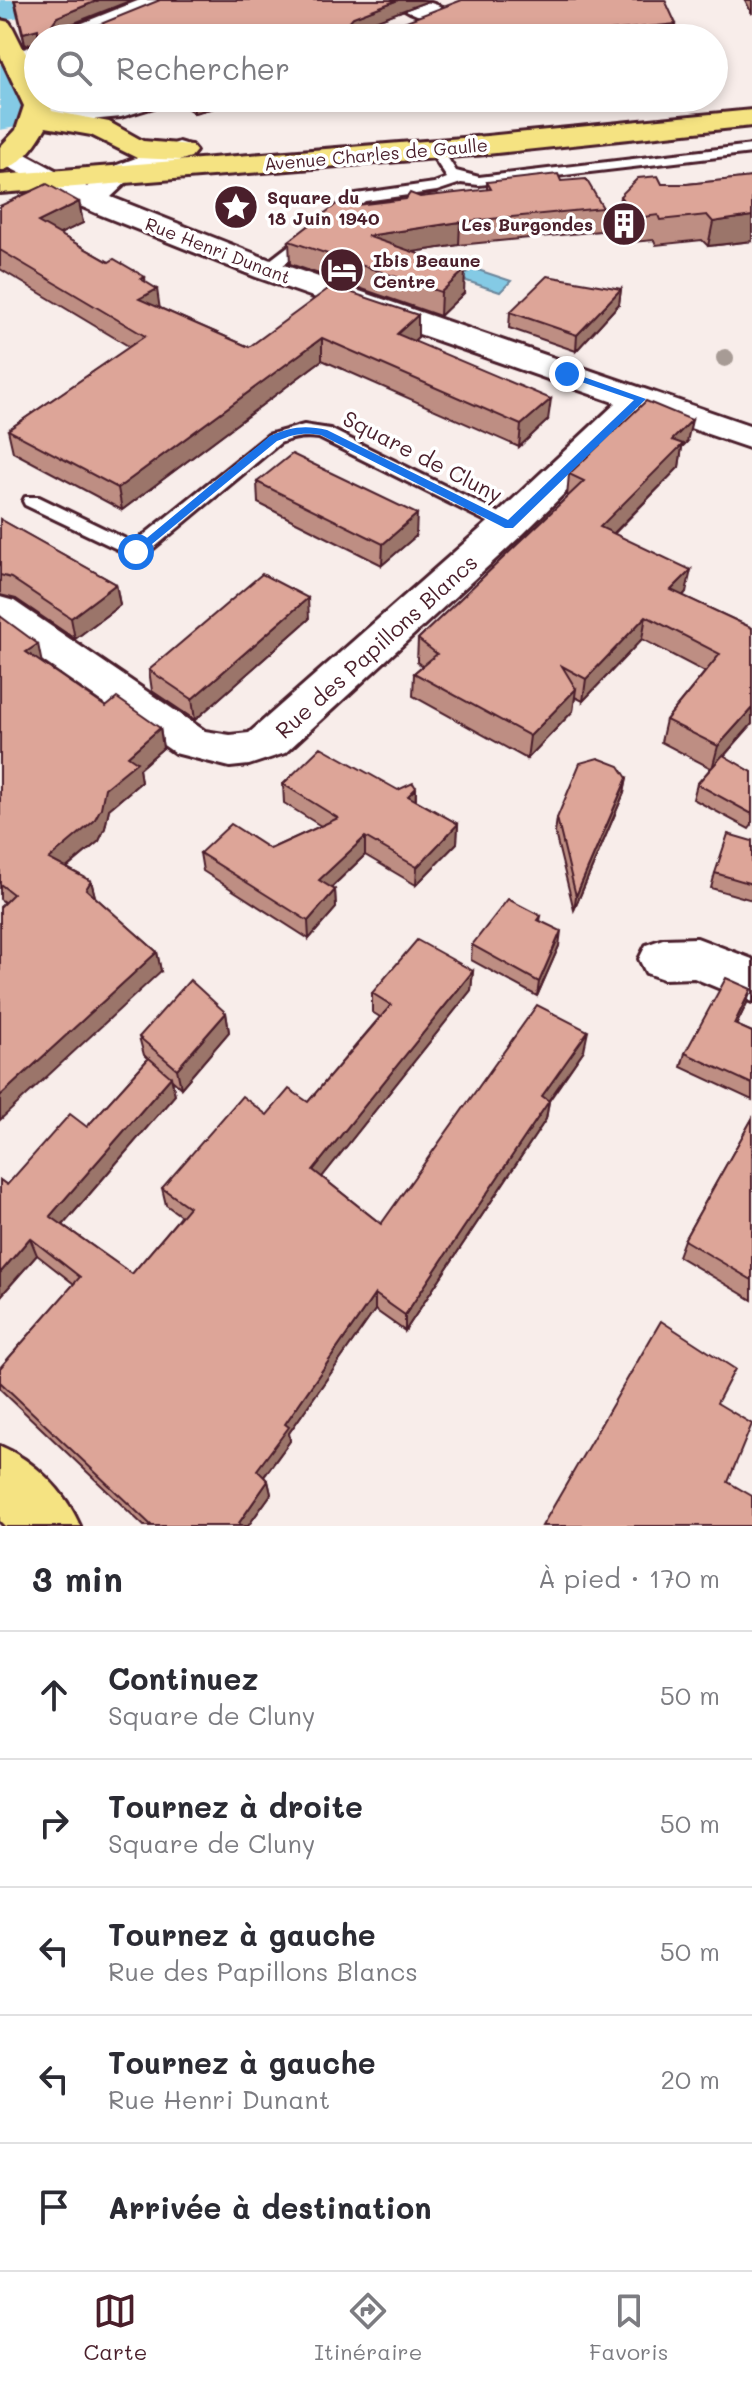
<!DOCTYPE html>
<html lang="fr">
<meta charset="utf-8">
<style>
:root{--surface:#fff;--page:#f2f2f3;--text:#2b2b33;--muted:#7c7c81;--line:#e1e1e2;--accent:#4a1f2b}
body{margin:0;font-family:Mali,sans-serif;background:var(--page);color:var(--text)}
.stop{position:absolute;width:24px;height:24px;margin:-18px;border:6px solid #1a73e8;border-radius:50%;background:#fff}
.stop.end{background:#1a73e8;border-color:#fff;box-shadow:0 2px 8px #0008}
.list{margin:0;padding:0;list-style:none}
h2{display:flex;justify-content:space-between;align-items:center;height:104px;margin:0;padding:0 32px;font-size:34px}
h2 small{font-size:26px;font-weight:400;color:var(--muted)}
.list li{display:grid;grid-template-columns:52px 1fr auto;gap:24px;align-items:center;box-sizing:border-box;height:128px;padding:0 32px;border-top:2px solid var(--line)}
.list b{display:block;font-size:30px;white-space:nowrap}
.list p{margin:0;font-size:26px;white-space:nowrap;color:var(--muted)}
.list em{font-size:26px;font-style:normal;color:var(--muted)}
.icon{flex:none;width:44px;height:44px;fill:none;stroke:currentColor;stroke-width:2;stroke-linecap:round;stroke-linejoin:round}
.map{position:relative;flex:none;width:752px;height:1526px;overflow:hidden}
.search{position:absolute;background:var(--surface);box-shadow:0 4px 12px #0003;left:24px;right:24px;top:24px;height:88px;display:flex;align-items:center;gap:20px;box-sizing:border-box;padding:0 28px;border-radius:44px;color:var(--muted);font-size:30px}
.sheet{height:744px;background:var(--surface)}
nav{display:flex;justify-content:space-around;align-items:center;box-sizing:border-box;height:112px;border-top:2px solid var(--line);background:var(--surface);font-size:22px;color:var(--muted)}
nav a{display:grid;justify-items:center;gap:4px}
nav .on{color:var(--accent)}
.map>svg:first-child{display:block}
.water{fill:#84cae5;stroke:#6d869b;stroke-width:2}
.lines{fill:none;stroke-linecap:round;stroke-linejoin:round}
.river{fill:#84cae5;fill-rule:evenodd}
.lane-casing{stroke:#4a1f2b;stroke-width:6}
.street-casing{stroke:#4a1f2b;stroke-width:6}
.primary-casing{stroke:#4a1f2b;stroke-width:6}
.lane{fill:#fff;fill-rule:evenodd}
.street{fill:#fff;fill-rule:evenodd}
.primary{fill:#f5e382;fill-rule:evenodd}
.tree{fill:#a79b95}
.wall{fill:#be8e83;stroke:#4a1f2b;stroke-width:2}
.shaded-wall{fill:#9b746a;stroke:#4a1f2b;stroke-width:2}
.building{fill:#dda598;stroke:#4a1f2b;stroke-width:2}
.route{fill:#1a73e8}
.labels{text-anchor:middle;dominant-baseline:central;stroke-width:7;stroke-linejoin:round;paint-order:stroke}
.far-street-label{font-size:18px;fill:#4a1f2b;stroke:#fff}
.far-poi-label{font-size:18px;font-weight:bold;fill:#4a1f2b;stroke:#fff;text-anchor:start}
.street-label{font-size:22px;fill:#4a1f2b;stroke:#fff}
</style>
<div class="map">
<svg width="752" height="1526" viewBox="0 0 752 1526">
<rect width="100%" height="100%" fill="#f8edea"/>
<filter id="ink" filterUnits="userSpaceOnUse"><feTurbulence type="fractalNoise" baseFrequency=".0125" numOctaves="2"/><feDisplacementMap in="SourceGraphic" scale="16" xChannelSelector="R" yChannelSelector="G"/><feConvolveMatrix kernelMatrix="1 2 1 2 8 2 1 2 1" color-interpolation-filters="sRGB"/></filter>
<g filter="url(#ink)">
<path class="water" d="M472,268L511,281L500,292L461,279Z"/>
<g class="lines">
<g class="river">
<path d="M0,0H83L77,9L0,20Z"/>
<path d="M0,64L15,68C29,87 29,107 16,127L0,130Z"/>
</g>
<g class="lane-casing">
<g id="lane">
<path d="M55,98H81L38,110L31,106Z"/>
<path d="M435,145L440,146L456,171L479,177L752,145V153L479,185L461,183L437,191L365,201L273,273H261V267L356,194L434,183L447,178L428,149Z"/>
<path d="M304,425L330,429L516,521L519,525L516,529H502L319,438C305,436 294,437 280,443L143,557L136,558L25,505L23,501L25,497H39L134,543L268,435Z"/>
</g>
</g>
<g class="street-casing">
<g id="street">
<path d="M140,0H175L171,5L92,38H56L60,32Z"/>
<path d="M395,0C413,0 436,0 448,12L444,17C429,21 404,13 395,0Z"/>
<path d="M38,44V62L16,69L6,67L3,61L6,55Z"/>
<path d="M126,98H168L164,104L121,117L38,125L28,123L24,117L28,111L38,109Z"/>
<path d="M179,142L189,145L194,151L189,157L129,180L111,197L278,263L752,426V449L646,413L523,534L285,753L249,765L230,767L175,753L0,631V597L14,601L205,731L230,735L249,733L495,516L616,403L256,277L96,213L38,187L28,177L0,163V149L18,150L87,187L109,168Z"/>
<path d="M697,938L752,959V1002L694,978L663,979L646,973L639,959L646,945L663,939Z"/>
</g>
</g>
<g class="primary-casing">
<g id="primary">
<path d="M0,20L9,22L13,28L38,78V98H48L52,111L109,122L143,141L191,145L196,151L191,157L181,160L137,158L91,135L46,127C36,145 21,166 0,171V147L16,130L24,106L0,55Z"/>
<path d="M752,110V126L487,154L0,193V175L487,136Z"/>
<path d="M0,1446C34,1460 66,1492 80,1526H5L0,1521Z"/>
</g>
</g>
<use href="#lane" class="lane"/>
<use href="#street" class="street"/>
<use href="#primary" class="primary"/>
</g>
<circle class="tree" cx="725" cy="358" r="9"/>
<g class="wall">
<path d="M14,0H132L61,28H91L431,0L355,28L676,24L674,36L658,38H38L25,45Z"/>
<path d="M745,0H752V14Z"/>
<path d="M172,98H254L194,113Z"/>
<path d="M259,98H288L266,104Z"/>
<path d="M752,177V241L708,246L702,240L656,245L654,240L632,242L617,221L620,196L662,184H687Z"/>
<path d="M561,181L603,208L600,231L459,245L413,252L464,293L440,316L290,264L289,241L357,205L487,190V182Z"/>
<path d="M79,202L83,223L59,234L145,282L160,308L249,347L418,315V337L413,341L548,420L519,447L322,360L122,510L13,452L8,430L130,347L0,269V206Z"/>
<path d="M621,289L619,304L576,351L509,328L510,312Z"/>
<path d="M687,442L682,447L679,467L614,534L686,592L683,596L752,628V724L724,756L752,772V825L749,829L693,799L697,784L711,768L661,742L666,720L705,672L642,639L583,701L575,697L573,711L527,759L413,696L414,673L422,666L417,662L418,639L567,497L569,474Z"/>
<path d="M257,482L416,536L382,565L258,503Z"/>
<path d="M0,519L116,584L120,605L75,639L16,599L0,595Z"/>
<path d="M0,616L42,664L106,707L160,728L163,748L139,769L141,782L109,809L105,828L99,841L67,868L91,881L95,897L157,952L161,971L4,902L0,899Z"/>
<path d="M309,619L195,720L152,691L149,670Z"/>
<path d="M627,778L624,793L574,910L555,833L557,818Z"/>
<path d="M283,784L398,790L416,788V800L458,824L457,843L416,885L365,855L331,888L335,890L336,908L309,939L203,871L200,853L270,849L321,826L284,803Z"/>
<path d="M752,841V900L711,888L715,873Z"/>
<path d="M541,916L540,921L559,946L537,996L471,960L472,945Z"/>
<path d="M473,971L471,990L322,1177L381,1224L584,1050L549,1101L546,1119L405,1331L375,1310L289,1433L290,1441L264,1477L268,1481L271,1494L248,1526H144L0,1389V1368L74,1284L37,1255L0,1297V1180L7,1185L87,1127L148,1059L144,1055L139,1037L226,1013L229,1032L181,1088L172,1080L175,1095L63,1225L132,1274L181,1216L166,1205L162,1188L267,1115L308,1102L380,1017L372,1012V993Z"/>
<path d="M747,1003L736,1025L752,1032V1100L681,1067L685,1053Z"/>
<path d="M752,1119V1300L678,1256L684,1240Z"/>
</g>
<g class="shaded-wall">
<path d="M99,0H132L59,29L54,36L52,24L57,17Z"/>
<path d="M398,0H431L353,29L348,36L347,24L353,17Z"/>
<path d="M676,24L674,36L658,38H594L599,32Z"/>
<path d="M38,29V42L25,45L23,33Z"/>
<path d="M202,98H254L194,113L193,100Z"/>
<path d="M266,98H288L266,104Z"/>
<path d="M79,202L83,223L41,243L38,222Z"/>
<path d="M752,216V241L708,246L713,222Z"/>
<path d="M460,222L459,245L367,259V236Z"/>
<path d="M465,270L464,293L440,316L441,292Z"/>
<path d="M145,277L147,295L157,289L160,310L139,299L141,279Z"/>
<path d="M621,289L619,304L576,351L577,335Z"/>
<path d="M418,315V337L397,356V334Z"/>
<path d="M322,338V360L122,510L118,488Z"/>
<path d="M551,399L548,420L519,447L521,425Z"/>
<path d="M692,420L687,442L682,447L679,467L597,550L600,527L672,440Z"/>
<path d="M417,514L416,536L382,565L383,544Z"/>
<path d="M691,570L686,592L667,613L671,590Z"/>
<path d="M116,584L120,605L75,639L71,618Z"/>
<path d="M308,598L309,619L195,720L192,699Z"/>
<path d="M646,616L642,639L583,701L586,679Z"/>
<path d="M38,644L42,664L26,652Z"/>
<path d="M576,689L573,711L527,759L530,736Z"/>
<path d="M752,708V724L712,769L718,746Z"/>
<path d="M160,728L163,748L139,769L141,782L109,809L105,828L99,841L54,878L49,859L105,788L128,756Z"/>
<path d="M627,778L624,793L574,910L576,896Z"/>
<path d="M416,788L415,807L408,796Z"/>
<path d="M458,824L457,843L416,885L417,867Z"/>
<path d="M365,837V855L320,898L319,880Z"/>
<path d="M91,881L96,900L86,889Z"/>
<path d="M335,890L336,908L309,939L308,921Z"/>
<path d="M561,931L559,946L537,996L539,982Z"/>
<path d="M157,952L161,971L0,1120V1096Z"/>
<path d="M473,971L471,990L314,1187L313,1170Z"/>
<path d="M751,989L747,1003L730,1038L734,1024Z"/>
<path d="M226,1013L229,1032L181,1088L177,1069Z"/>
<path d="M588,1031L584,1050L539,1114L542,1096Z"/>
<path d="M171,1077L175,1095L56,1233L50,1216Z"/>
<path d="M549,1101L546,1119L405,1331V1315Z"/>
<path d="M30,1238L37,1255L0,1297V1273Z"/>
<path d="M375,1294V1310L289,1433L290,1441L259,1483L257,1470L285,1424Z"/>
<path d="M268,1481L271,1494L248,1526H239V1523Z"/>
</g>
<g class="building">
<path d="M15,0H99L57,17L52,24L54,28H91L160,0H398L353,17L347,24L350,28H388L462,0H665L676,24L599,32L602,36L594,38H39L38,29L23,33Z"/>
<path d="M558,174L561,181L586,179L603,208L460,222L367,236L465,270L441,292L289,241L343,199L354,198L357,205L406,199L410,193L420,197L491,189L487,182Z"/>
<path d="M658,176L662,184H687L752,177V216L713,222L707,215L660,220L658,215L636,218L620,196L638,178Z"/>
<path d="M47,184L79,202L38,222L109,262L114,259L145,277L141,279L157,289L139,299L249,347L332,286L418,315L397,334L551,399L521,425L322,338L118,488L8,430L145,336L0,250V206Z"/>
<path d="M547,276L621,289L577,335L510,312Z"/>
<path d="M646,401L692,420L672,440L683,444L600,527L691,570L671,590L752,628V708L718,746L666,720L720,654L646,616L586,679L562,666L576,689L530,736L414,673L437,654L418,639L584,481L569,474Z"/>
<path d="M292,454L417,514L383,544L257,482Z"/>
<path d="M0,519L116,584L71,618L11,578L0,575Z"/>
<path d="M262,574L308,598L192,699L149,670Z"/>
<path d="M0,616L38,644L26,652L106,707L117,698L160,728L128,756L137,762L105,788L101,808L94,821L49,859L91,881L86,889L157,952L0,1096V907L13,894L0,884Z"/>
<path d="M321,747L398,790L413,783L416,788L408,796L458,824L417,867L365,837L319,880L335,890L308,921L200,853L231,824L270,849L338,818L283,784Z"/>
<path d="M723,755L752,772V814L697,784Z"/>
<path d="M598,758L619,766L627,778L576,896L557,818L580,763Z"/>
<path d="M728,834L752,841V884L715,873Z"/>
<path d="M508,899L541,916L538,920L561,931L539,982L472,945Z"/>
<path d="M417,940L473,971L313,1170L381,1224L537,1005L588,1031L542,1096L549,1101L405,1315L375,1294L285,1424L289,1427L257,1470L268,1481L239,1523L242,1526H152L0,1382V1368L80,1277L30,1238L0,1273V1180L7,1185L70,1114L87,1127L149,1058L171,1077L50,1216L132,1274L189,1207L162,1188L242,1096L267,1115L289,1089L308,1102L391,1005L372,993Z"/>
<path d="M726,978L751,989L734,1024L752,1032V1084L685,1053Z"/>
<path d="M190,980L226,1013L177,1069L139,1037Z"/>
<path d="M752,1119V1280L684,1240Z"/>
<path d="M661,1321L735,1369L717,1403L752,1424L728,1482L752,1496V1526H542Z"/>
</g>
</g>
<path class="route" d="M567,371L646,399L513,528H505L321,435C304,432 293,434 277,441L140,554L130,552L270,436C290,427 305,425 327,430L508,520L634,400L564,376L562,374Z"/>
<defs>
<g id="sight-disc" transform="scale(2.3)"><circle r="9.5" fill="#4a1f2b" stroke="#fff"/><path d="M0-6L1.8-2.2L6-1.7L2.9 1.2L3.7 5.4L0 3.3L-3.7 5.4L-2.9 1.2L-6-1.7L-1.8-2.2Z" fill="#fff"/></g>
<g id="building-disc" transform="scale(2.3)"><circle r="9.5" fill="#4a1f2b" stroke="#fff"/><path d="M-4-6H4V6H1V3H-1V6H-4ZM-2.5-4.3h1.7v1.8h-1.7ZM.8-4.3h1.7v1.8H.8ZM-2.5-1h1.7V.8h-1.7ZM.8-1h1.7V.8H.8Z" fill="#fff"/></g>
<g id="hotel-disc" transform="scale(2.3)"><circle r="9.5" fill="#4a1f2b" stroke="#fff"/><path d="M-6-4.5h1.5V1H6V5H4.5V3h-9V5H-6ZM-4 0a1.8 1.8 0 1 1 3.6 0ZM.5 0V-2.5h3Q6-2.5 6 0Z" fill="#fff"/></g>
</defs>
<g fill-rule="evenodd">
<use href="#sight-disc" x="236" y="207"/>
<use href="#building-disc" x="624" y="224"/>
<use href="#hotel-disc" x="342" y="270"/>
</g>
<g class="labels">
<g class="far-street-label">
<text transform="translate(376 154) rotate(-5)">Avenue Charles de Gaulle</text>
<text transform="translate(218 250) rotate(21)">Rue Henri Dunant</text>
</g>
<g class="far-poi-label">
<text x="267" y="197">Square du<tspan x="267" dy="21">18 Juin 1940</tspan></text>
<text x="593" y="224" text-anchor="end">Les Burgondes</text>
<text x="373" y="260">Ibis Beaune<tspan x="373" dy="21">Centre</tspan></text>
</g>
<g class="street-label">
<text transform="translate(423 456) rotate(27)">Square de Cluny</text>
<text transform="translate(376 646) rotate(-42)">Rue des Papillons Blancs</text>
</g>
</g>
</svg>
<div class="stop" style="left:136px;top:552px"></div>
<div class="stop end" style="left:567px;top:374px"></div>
<div class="search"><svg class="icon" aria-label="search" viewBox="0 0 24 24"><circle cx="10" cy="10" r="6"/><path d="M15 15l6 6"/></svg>Rechercher</div>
</div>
<section class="sheet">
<h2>3 min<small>À pied · 170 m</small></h2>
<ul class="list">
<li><svg class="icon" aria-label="ahead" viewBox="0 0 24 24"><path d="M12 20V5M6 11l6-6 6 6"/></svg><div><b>Continuez</b><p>Square de Cluny</p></div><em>50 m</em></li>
<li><svg class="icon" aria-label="right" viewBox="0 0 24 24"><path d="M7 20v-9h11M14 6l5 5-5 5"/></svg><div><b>Tournez à droite</b><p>Square de Cluny</p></div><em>50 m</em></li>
<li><svg class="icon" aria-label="left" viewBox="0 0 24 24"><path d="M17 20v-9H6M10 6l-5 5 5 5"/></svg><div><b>Tournez à gauche</b><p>Rue des Papillons Blancs</p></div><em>50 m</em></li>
<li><svg class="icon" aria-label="left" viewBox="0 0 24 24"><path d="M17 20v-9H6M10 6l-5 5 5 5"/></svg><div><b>Tournez à gauche</b><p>Rue Henri Dunant</p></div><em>20 m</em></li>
<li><svg class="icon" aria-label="arrive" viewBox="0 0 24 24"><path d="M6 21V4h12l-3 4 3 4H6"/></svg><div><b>Arrivée à destination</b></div></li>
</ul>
</section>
<nav>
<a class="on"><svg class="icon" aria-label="map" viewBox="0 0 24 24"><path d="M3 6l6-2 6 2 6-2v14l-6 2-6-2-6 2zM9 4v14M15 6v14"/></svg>Carte</a>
<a><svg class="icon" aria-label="directions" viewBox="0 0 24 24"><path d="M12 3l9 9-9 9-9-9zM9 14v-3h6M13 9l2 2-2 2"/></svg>Itinéraire</a>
<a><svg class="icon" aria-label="saved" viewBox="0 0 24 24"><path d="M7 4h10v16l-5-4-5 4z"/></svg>Favoris</a>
</nav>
